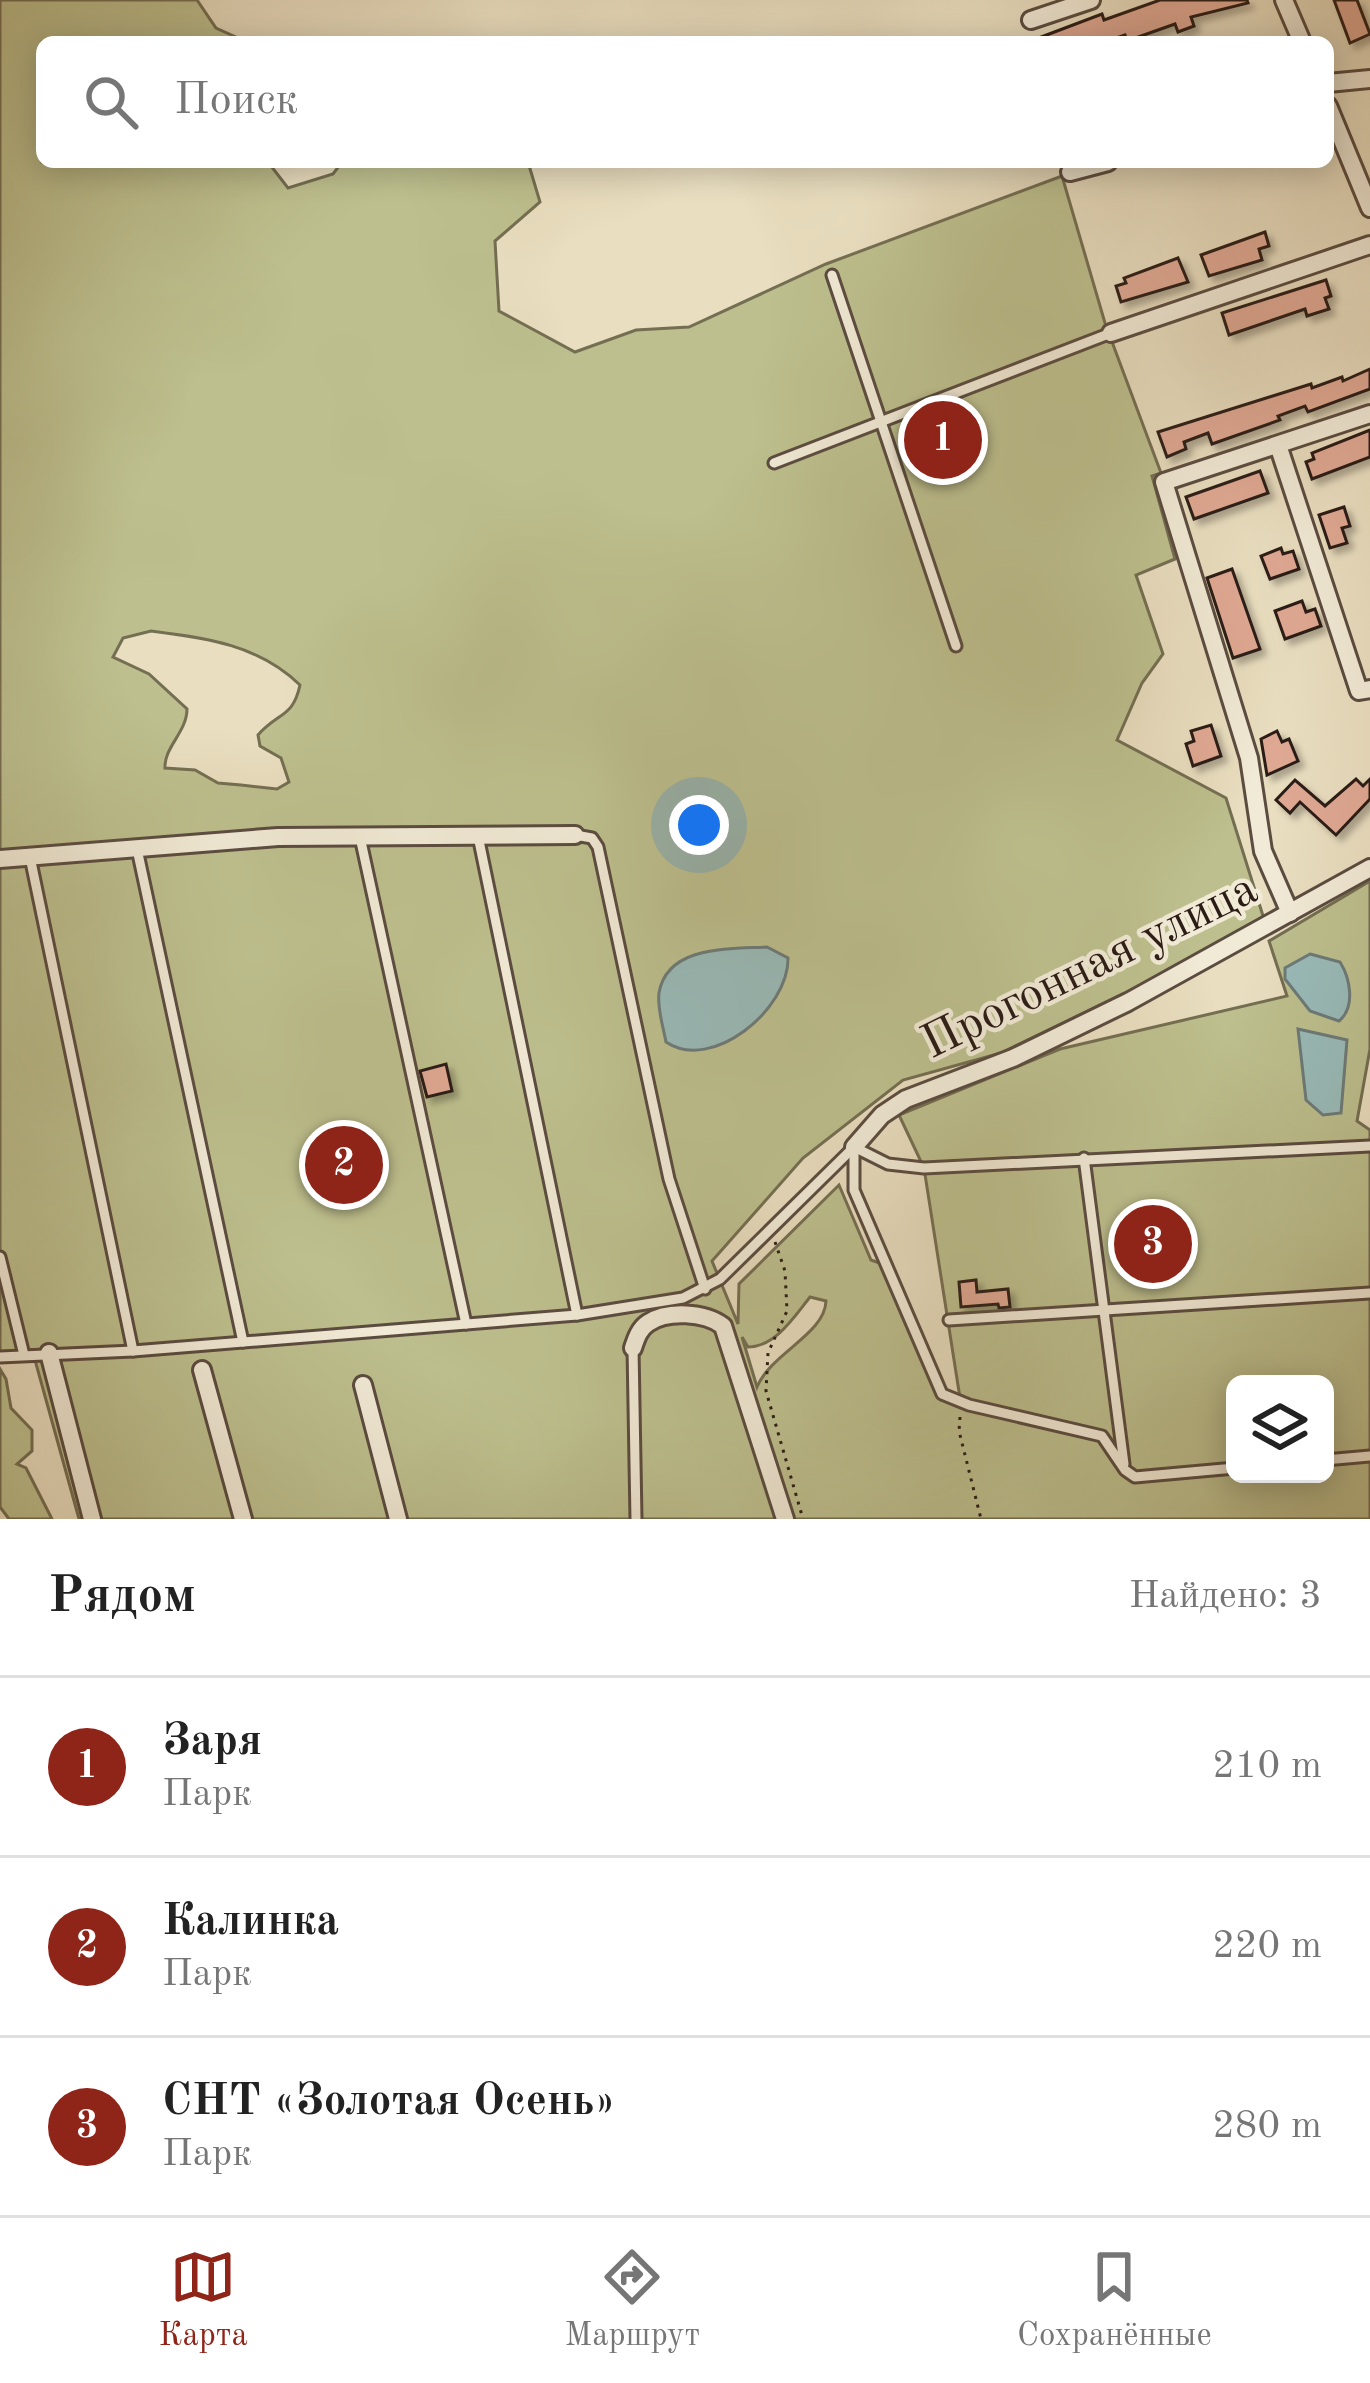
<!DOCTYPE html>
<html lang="ru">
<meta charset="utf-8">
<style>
:root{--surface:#fff;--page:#f2f2f2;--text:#222;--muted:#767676;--line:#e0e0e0;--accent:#8f2418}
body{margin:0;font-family:"Old Standard TT",serif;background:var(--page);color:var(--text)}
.controls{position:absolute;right:36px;bottom:36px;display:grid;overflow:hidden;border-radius:18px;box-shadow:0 6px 30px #0003}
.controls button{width:108px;height:108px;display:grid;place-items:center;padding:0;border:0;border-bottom:3px solid var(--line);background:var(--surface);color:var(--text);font:60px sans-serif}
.you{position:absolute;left:699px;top:825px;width:42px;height:42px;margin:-30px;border:9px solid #fff;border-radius:50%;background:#1a73e8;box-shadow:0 0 0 18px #1a73e833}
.badge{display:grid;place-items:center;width:78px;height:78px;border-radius:50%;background:var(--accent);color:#fff;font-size:39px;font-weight:700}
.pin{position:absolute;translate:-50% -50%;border:6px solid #fff;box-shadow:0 3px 12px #0006}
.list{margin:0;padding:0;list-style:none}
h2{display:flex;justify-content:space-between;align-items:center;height:156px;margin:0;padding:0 48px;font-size:51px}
h2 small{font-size:39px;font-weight:400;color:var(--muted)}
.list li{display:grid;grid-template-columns:78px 1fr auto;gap:36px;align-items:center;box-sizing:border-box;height:180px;padding:0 48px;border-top:3px solid var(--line)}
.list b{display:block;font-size:45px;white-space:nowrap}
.list p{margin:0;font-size:39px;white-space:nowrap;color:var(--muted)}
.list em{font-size:39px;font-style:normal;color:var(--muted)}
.icon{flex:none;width:66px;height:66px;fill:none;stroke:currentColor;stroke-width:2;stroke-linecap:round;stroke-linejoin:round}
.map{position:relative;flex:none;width:1370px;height:1519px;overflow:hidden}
.search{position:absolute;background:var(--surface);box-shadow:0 6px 30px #0003;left:36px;right:36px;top:36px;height:132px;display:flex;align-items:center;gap:30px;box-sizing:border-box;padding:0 42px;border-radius:18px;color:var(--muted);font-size:45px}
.sheet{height:696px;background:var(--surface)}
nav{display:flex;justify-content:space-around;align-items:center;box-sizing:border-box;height:168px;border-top:3px solid var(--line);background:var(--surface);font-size:33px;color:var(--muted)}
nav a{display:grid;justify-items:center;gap:6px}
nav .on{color:var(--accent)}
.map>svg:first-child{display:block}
.green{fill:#bdbf8e;stroke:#746e52;stroke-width:3;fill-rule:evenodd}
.water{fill:#99bbb9;stroke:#6d7b78;stroke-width:3}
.building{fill:#dfa893;stroke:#2c1c16;stroke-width:3;filter:url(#shadow)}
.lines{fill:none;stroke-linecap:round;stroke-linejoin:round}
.lane-casing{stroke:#5b4c40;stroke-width:15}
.street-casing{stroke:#5b4c40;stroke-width:22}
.path{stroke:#2c1c16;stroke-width:3;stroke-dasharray:3 6;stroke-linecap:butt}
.lane{stroke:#f1ead6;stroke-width:9}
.street{stroke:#f1ead6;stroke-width:16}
.labels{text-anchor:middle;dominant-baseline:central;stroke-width:9;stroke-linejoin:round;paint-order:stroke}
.street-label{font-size:48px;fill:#2c1c16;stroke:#f1ead6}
</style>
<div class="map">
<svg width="1370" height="1519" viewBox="0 0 1370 1519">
<defs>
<filter id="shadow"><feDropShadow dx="5.5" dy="5.5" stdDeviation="3" flood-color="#0004"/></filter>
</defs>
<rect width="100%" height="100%" fill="#e9dec0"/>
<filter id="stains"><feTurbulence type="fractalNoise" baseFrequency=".00167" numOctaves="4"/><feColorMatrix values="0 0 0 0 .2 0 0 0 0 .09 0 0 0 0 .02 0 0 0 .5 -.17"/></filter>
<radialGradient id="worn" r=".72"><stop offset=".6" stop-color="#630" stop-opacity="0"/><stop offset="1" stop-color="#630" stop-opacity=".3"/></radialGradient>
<g class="green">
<path d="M0,0H197L216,28L247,42H42V162H268L288,188L333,174L342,162H528L540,202L495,241L499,311L575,352L636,330L689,327L826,264L1062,176L1105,323L1161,473L1152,476L1175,559L1136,575L1163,654L1142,683L1117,740L1226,798L1264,919L1170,971L1001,1053L903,1080L803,1158L712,1261L738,1324L739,1284L839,1185L871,1260L885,1265L942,1394L960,1398L924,1168L899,1115L1060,1049L1287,996L1269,941L1370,881V1049L1357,1121L1370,1130V1519H79L35,1360L0,1362ZM151,631C207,638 259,645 300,685C293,718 278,712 258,735L260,746L281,758L289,782L277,789L241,785L218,783L195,770L165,768C164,747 187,732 187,709L149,674L113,657L123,638ZM810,1297L826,1301C825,1334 771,1353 757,1387L742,1337L748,1347C775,1347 794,1317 810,1297ZM1235,1384H1325V1474H1235Z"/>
<path d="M0,1369L6,1379L11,1408L32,1430V1451L17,1464L26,1468L52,1519H9L0,1507Z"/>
</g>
<g class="water">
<path d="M767,947L788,958C789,1009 712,1073 666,1042C663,1026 657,1008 659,993C667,945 730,949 767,947Z"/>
<path d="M1310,954L1340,962C1350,978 1356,1007 1339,1021L1310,1011L1285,979V968Z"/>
<path d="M1298,1029L1347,1040L1341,1113L1323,1115L1306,1100Z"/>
</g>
<g class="building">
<path d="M1160,0H1247L1248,3L1191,17L1194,26L1178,32L1175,24L1127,41L1125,35L1105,42H1028L1102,14L1104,20Z"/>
<path d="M1334,0H1357L1370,34L1350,43Z"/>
<path d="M1265,232L1269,246L1259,249L1262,260L1209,276L1201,255Z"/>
<path d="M1178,258L1188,282L1121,302L1116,286L1126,283L1124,278Z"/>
<path d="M1326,280L1331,296L1325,298L1329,309L1307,316L1305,309L1229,335L1222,313Z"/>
<path d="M1370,369V389L1308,412L1305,406L1278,416L1280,420L1212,444L1208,433L1184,442L1186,449L1167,457L1158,432L1311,384L1312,388L1342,377L1343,381Z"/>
<path d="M1370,430V457L1312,479L1306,462L1314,459L1312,453Z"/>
<path d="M1260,471L1268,493L1194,519L1186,497Z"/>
<path d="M1344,507L1350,526L1342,528L1347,543L1330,548L1319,515Z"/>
<path d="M1281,548L1283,554L1293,551L1299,569L1270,579L1261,556Z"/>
<path d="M1232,569L1260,649L1233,658L1207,578Z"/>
<path d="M1302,601L1306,612L1315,609L1321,626L1285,639L1275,611Z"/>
<path d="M1211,725L1221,756L1193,766L1186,744L1194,741L1191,731Z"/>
<path d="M1277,731L1282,742L1289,739L1298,761L1267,775L1261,739Z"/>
<path d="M1356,779L1363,786L1370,779V799L1336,835L1300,802L1290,813L1276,800L1295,780L1325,806Z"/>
<path d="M446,1064L452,1091L427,1097L420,1071Z"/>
<path d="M976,1280L977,1292L1008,1289L1010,1307L999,1308L998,1304L961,1307L959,1282Z"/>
</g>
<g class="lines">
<g class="lane-casing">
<g id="lane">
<path d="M832,275L956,646"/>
<path d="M774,463L1111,333"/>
<path d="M575,835L592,838L598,847L669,1179L705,1289"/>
<path d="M478,836L577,1315"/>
<path d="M360,837L466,1324"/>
<path d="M137,849L243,1342"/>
<path d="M30,857L133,1351"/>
<path d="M854,1147V1190L942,1394L969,1405L1102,1436L1125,1470L1135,1477L1235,1468"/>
<path d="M854,1147L888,1164L924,1168L1370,1146"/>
<path d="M1084,1158L1124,1464"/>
<path d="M0,1257L24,1355"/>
<path d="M949,1320L1370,1293"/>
<path d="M633,1348L636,1519"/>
<path d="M0,1357L133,1351L577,1315L683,1298L720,1279L854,1147"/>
<path d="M1325,1460L1370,1456"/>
</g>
</g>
<g class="street-casing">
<g id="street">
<path d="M1284,0L1302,42"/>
<path d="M1031,20L1091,0"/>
<path d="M1328,83L1370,79"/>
<path d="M1328,106L1370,208"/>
<path d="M1070,172L1108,162"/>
<path d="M1111,333L1370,245"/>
<path d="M1278,445L1359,691L1370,689"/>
<path d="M0,859L278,837L575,835"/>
<path d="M1290,913L1263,851L1249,758L1164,482L1370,414"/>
<path d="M854,1147L882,1115L906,1099L1013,1058L1128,1002L1370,868"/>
<path d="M633,1348C636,1339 639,1329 648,1323C667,1310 705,1312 723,1326L785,1519"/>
<path d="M49,1353L92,1519"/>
<path d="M202,1370L243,1519"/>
<path d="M363,1385L398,1519"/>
</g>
</g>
<g class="path">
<path d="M775,1242L785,1271L787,1311L768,1353L766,1391L803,1519"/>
<path d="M960,1417L959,1431L981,1519"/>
</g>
<use href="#lane" class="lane"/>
<use href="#street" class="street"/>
</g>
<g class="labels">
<g class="street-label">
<text transform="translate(1090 967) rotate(-26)">Прогонная улица</text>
</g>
</g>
<rect width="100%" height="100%" filter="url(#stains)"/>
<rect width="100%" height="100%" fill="url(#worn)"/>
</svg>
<div class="controls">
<button><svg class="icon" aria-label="layers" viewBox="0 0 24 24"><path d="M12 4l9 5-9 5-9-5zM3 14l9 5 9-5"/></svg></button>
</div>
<div class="you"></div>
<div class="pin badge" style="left:943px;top:440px">1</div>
<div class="pin badge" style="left:344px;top:1165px">2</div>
<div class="pin badge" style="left:1153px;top:1244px">3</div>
<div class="search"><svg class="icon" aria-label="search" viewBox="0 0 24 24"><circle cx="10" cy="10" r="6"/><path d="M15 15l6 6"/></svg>Поиск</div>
</div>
<section class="sheet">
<h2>Рядом<small>Найдено: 3</small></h2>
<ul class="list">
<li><span class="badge">1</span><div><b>Заря</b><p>Парк</p></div><em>210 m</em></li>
<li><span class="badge">2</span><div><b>Калинка</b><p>Парк</p></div><em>220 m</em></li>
<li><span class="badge">3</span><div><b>СНТ «Золотая Осень»</b><p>Парк</p></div><em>280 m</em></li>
</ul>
</section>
<nav>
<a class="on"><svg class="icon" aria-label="map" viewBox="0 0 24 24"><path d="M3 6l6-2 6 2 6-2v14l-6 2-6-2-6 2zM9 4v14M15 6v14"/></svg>Карта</a>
<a><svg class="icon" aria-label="directions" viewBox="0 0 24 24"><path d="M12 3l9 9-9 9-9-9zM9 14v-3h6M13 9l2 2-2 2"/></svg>Маршрут</a>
<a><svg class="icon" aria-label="saved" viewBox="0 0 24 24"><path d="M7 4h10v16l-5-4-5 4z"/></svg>Сохранённые</a>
</nav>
